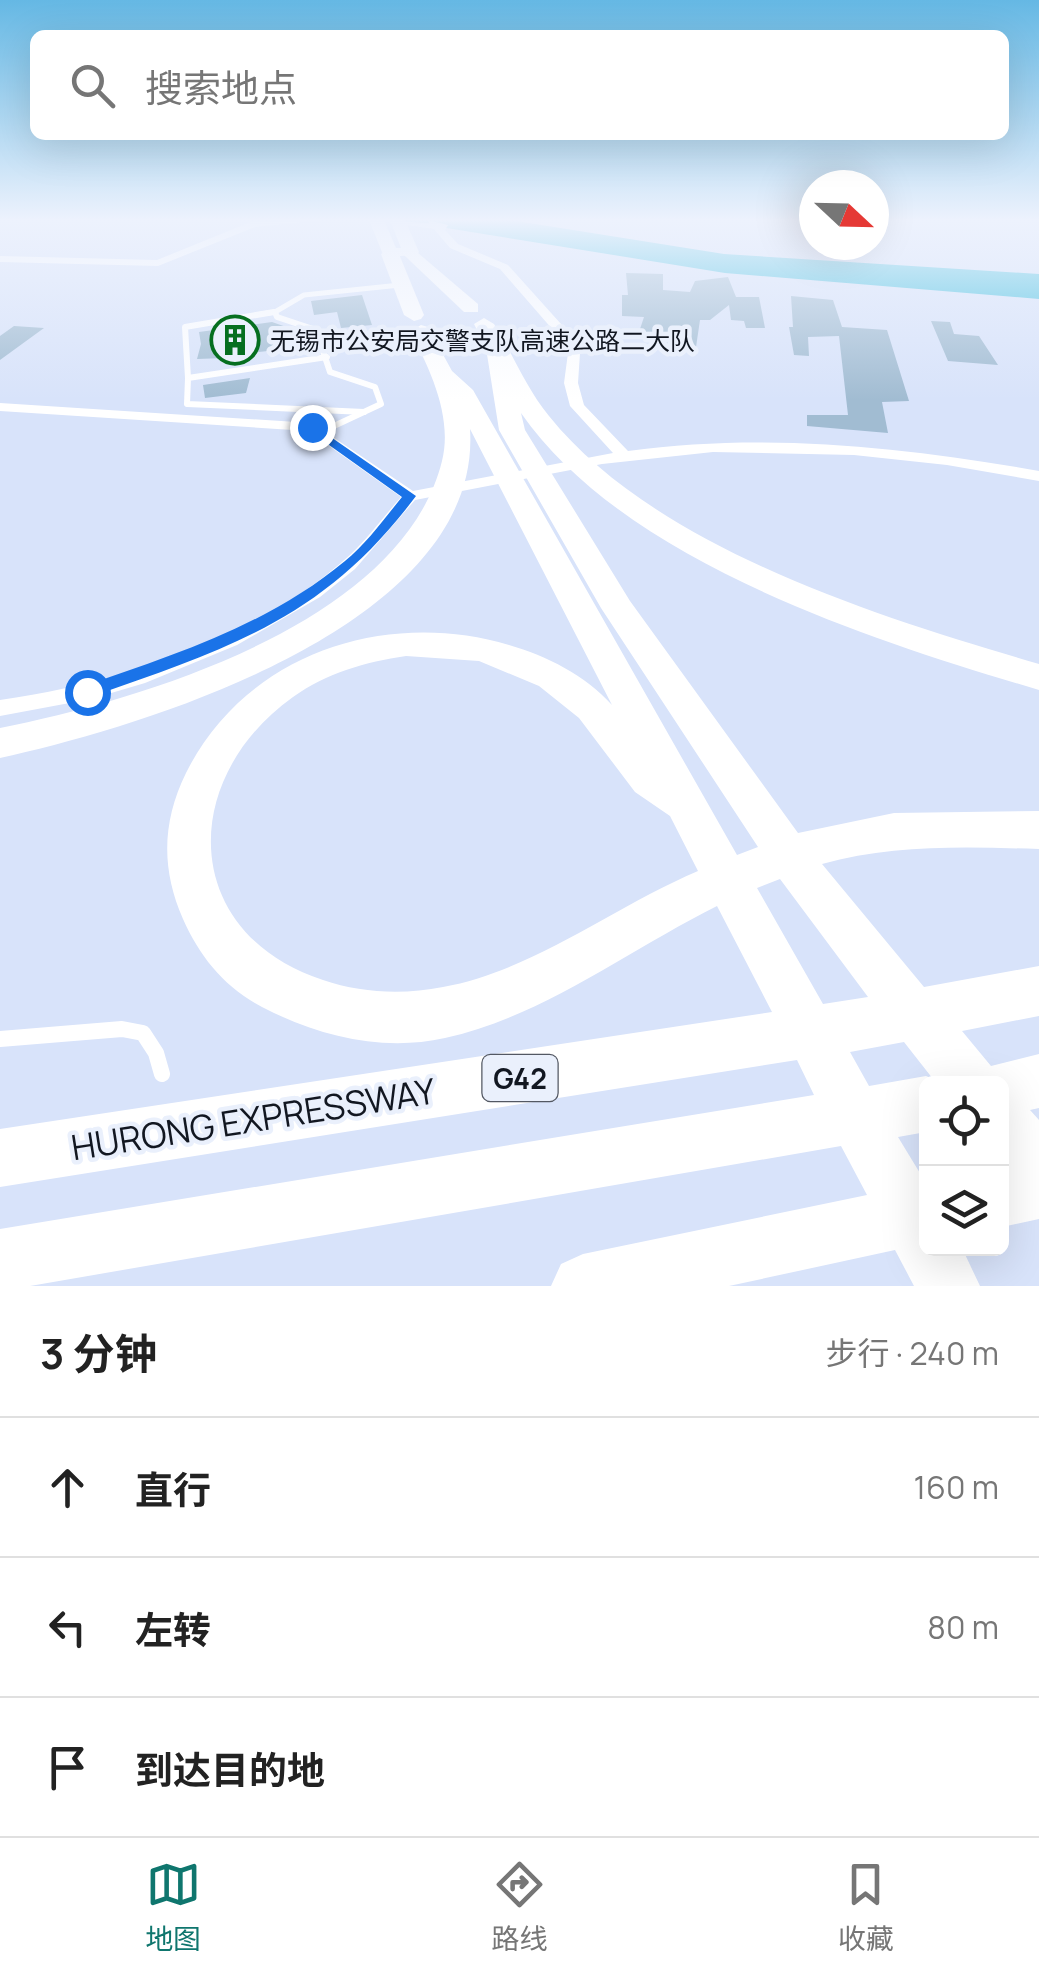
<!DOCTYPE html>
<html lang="zh">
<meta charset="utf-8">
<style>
:root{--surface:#fff;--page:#f6f6f6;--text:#222;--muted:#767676;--line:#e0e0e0;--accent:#0f766e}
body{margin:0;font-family:Manrope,"Noto Sans SC",sans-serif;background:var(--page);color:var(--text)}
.controls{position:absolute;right:30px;bottom:30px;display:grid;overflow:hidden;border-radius:15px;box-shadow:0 10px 40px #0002}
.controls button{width:90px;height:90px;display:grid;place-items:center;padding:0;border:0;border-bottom:2px solid var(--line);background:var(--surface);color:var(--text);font:50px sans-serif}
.compass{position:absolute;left:799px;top:170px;width:90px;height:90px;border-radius:50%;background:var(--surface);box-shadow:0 10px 40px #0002;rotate:112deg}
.stop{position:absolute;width:30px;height:30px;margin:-22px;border:8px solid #1a73e8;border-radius:50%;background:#fff}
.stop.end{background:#1a73e8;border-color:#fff;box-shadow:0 2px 10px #0008}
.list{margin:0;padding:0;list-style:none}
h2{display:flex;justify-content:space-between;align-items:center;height:130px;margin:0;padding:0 40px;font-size:42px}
h2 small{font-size:32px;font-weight:400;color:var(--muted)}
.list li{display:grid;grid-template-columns:65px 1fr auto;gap:30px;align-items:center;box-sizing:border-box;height:140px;padding:0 40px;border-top:2px solid var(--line)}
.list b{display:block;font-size:38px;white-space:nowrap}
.list em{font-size:32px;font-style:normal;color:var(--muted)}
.icon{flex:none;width:55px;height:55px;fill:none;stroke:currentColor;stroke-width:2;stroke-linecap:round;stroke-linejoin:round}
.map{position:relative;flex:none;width:1039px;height:1286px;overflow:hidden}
.search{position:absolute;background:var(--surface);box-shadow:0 10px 40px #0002;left:30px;right:30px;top:30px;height:110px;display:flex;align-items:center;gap:25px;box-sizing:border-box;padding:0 35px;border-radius:15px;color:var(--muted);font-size:38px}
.sheet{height:550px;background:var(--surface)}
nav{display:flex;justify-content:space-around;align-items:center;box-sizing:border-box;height:140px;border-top:2px solid var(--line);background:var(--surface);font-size:28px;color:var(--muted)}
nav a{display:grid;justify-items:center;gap:5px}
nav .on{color:var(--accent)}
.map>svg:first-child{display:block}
.water{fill:#42bfde}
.building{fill:#a1bcd2}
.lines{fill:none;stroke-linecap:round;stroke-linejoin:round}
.service-far3{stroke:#fff;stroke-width:5}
.service-far2{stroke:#fff;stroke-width:6}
.service-far1{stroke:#fff;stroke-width:9}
.service{stroke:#fff;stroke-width:16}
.minor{fill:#fff;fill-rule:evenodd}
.trunk{fill:#fff;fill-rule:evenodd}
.motorway{fill:#fff;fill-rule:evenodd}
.route{fill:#1a73e8}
.labels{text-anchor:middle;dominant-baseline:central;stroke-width:9;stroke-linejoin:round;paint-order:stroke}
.far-poi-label{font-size:25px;fill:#121721;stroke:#eaf0fc;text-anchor:start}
.shield{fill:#eaf0fc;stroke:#535863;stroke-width:2.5}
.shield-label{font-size:28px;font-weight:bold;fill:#121721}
.near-street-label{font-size:35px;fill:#121721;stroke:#eaf0fc}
</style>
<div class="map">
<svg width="1039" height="1286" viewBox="0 0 1039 1286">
<rect width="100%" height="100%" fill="#d8e3fa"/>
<path class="water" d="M397,220H510L724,254L1039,274V299L725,273Z"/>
<g class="building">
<path d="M626,273L663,274V290L690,292L695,281L728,277L736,297H759L765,328H746L744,321L731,320L729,305L710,320H700L696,347L637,338L644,317L622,316V295H628Z"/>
<path d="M362,295L372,325L341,328L337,312L314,315L311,301Z"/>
<path d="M791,296L833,300L842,327L887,330L909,401L882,402L888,433L807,426V415H848L839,336L808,337L809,356L794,355L789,327H793Z"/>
<path d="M931,321L950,322L954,334L979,336L998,365L948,361Z"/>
<path d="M272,322L295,330L299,340L274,342L277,350L250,353L252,357L197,359L201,344L199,332Z"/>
<path d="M14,326L44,328L0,360V336Z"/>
<path d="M250,378L246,393L205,398L203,385Z"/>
</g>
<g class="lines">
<path class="service-far3" d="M255,315L275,312L304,295L400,285"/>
<g class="service-far2">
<path d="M275,312L277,317L316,330L330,372L375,387L381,404L321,432"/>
<path d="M327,357L188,378L187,404L364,412"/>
<path d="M188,378L185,327L274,312"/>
</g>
<path class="service-far1" d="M321,432L326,429"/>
<path class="service" d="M0,1039L122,1029L143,1033L156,1053L162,1074"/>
<g class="minor">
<path d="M322,220L255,227L158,266L0,262V256L157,260L253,221Z"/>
<path d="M373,220L429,223L427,220L448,225L445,230L458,244L508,265L570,334L580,353L578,383L584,405L628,451C765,432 903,447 1039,471V481L947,465L854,455L713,452L602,464L415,500L355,569L320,597L237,645L145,683L91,699L0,716V700C123,682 256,640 350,555C369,537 384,516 401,497L308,431L0,411V403L312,423L413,491L613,453L570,406L564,383L568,353L560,338L500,269L450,248L434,229Z"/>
</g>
<path class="trunk" d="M369,220H384L396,248H401L390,220H405L419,252L417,255L384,257Z"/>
<g class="motorway">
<path d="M411,247L478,304V312H464L405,256L402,252Z"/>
<path d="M390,249L399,254L424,315L421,319L414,321L404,315L381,254Z"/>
<path d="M484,318L494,324C513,354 526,388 549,416C655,548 881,618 1039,664V690C871,640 625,562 521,413L525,430L630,601L798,833L894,813L1039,811V849C967,847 893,844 822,864L924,987L1039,966V1016L962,1031L991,1066L1039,1054V1108L1030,1110L1039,1120V1219L1002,1227V1084H926V1132L898,1137L926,1183V1248H962L980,1286H914L895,1250L729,1286H551L561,1264L583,1254L867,1195L841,1146L30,1286H0V1229L814,1095L797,1060L0,1187V1129L772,1012L717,906C627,951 544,1016 445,1038C382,1052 318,1036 262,1007C224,987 200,957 183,919C161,869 162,822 186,773C245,654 385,608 509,645C547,656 585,675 612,705L470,429C483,624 147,726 0,758V728C143,699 402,623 442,461C453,417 430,369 410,331L421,325L428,327L452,371L473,390L737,855L758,847L601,608L499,430L486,348L474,324ZM406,656L479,661L539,686L579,718L635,792L670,816L698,871C613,907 535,970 443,987C403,995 361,993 323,980C180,933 178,779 293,697C327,673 365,662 406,656ZM780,879L868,997L823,1004L757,888ZM904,1042L933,1079L926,1076L869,1086L850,1052Z"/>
</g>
</g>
<linearGradient id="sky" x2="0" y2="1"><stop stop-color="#65b8e4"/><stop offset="0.55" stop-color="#edf2fd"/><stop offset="1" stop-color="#edf2fd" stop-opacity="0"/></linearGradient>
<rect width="1039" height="400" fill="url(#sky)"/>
<path class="route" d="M312,424L416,496C325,618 230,648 93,696H81V687C174,655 268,625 345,561C367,543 384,519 402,497L308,430Z"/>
<defs>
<g id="building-ring" transform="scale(2.5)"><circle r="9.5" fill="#eaf0fc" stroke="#066f1f" stroke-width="1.5"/><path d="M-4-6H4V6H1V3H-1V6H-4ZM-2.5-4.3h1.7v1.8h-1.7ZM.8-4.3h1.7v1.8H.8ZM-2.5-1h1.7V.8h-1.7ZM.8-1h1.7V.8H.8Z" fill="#066f1f"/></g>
</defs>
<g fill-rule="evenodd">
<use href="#building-ring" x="235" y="340"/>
</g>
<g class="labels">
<g class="far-poi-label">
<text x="270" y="340">无锡市公安局交警支队高速公路二大队</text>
</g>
<rect class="shield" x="482.5" y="1055" width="75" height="46" rx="8"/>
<g class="shield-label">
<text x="520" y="1078">G42</text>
</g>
<g class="near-street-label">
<text transform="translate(253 1119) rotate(-9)">HURONG EXPRESSWAY</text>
</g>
</g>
</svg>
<div class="controls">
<button><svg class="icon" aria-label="locate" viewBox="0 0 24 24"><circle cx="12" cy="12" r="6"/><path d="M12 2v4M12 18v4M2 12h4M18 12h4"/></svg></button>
<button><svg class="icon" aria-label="layers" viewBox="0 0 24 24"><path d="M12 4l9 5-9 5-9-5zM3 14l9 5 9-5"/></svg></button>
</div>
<svg class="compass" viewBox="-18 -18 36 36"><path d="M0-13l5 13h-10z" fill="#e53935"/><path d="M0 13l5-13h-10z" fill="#767676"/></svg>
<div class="stop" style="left:87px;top:692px"></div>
<div class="stop end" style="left:312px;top:427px"></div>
<div class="search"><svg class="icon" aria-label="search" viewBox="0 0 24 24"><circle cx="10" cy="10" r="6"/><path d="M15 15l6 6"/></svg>搜索地点</div>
</div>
<section class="sheet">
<h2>3 分钟<small>步行 · 240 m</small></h2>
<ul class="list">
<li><svg class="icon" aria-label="ahead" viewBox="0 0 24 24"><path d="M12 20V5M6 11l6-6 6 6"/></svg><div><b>直行</b></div><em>160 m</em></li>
<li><svg class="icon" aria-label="left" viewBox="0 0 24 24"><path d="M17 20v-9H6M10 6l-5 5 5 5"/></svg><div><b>左转</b></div><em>80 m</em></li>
<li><svg class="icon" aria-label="arrive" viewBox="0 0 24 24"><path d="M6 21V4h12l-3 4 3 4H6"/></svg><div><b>到达目的地</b></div></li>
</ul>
</section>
<nav>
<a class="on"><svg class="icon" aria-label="map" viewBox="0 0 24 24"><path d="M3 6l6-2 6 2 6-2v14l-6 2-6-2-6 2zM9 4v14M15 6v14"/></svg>地图</a>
<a><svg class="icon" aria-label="directions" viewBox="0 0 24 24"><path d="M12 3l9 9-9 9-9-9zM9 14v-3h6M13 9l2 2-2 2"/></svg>路线</a>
<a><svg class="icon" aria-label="saved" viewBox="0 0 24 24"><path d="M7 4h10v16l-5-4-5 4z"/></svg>收藏</a>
</nav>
